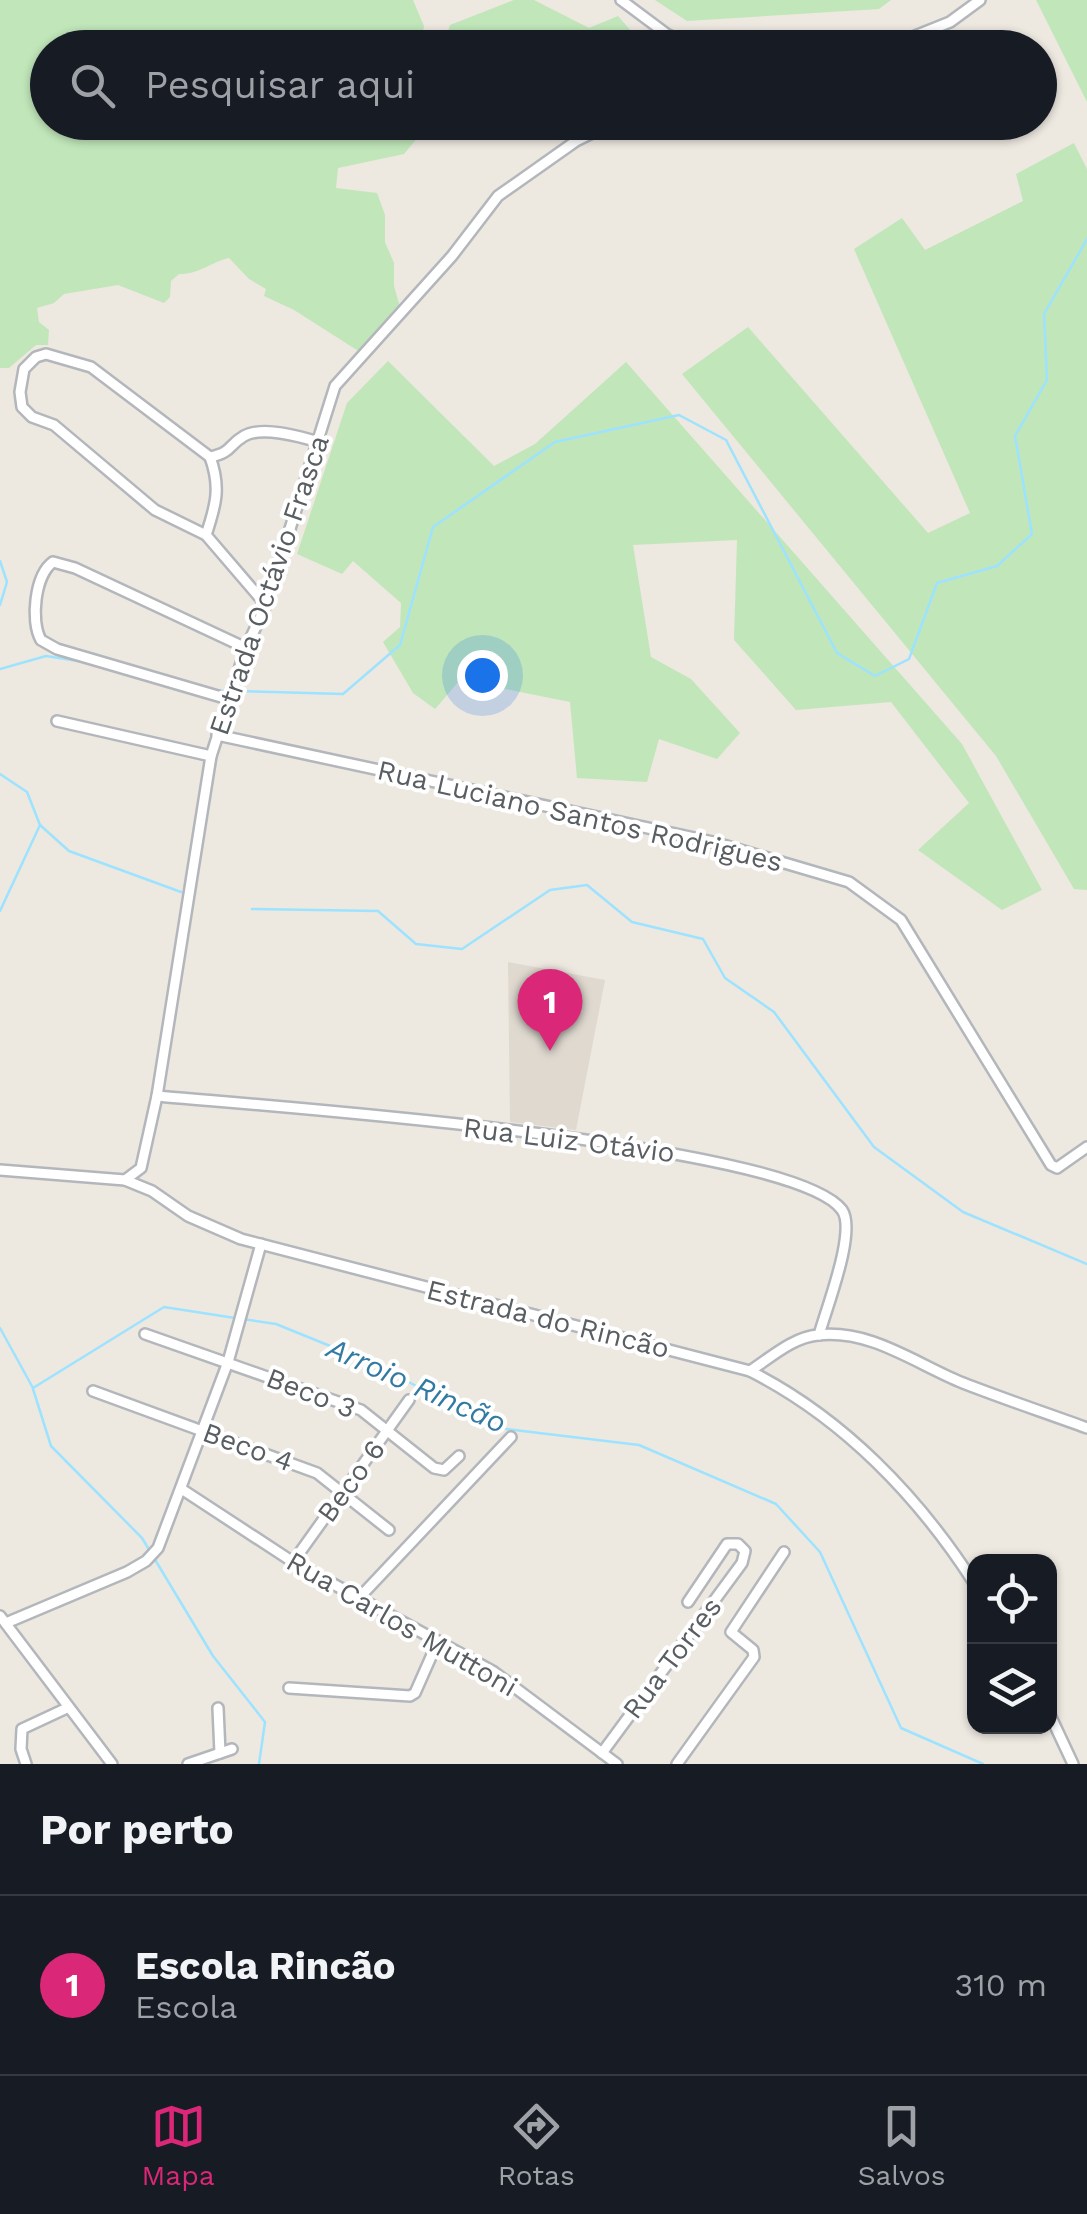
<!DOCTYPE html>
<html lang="pt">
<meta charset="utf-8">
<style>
:root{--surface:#171b24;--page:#242831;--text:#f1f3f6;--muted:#9ea1a6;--line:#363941;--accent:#db2777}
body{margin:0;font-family:"Work Sans",sans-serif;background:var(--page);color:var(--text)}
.controls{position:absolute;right:30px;bottom:30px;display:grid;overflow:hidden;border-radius:20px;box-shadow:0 2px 8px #0004}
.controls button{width:90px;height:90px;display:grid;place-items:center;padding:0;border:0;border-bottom:2px solid var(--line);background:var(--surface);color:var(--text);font:50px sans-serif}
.you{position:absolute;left:482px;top:675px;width:35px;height:35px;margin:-25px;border:8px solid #fff;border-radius:50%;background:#1a73e8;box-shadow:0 0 0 15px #1a73e833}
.badge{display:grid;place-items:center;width:65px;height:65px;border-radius:50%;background:var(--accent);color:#fff;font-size:32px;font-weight:700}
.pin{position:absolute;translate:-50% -82px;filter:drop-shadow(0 2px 5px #0008)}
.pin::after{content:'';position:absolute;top:52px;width:35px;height:30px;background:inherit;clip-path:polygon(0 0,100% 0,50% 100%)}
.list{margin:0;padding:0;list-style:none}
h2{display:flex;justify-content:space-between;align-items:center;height:130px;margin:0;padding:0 40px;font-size:42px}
h2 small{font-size:32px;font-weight:400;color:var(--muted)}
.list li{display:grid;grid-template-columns:65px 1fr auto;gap:30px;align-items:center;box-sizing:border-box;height:180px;padding:0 40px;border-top:2px solid var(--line)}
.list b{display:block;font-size:38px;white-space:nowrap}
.list p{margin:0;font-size:32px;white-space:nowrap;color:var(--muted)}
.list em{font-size:32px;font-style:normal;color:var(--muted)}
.icon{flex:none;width:55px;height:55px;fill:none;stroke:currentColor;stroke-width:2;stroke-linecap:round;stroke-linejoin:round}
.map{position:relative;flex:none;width:1087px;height:1764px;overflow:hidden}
.search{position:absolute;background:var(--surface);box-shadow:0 2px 8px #0004;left:30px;right:30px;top:30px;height:110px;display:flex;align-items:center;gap:25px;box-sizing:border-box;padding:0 35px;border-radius:55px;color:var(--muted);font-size:38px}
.sheet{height:310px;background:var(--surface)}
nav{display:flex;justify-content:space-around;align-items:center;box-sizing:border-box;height:140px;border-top:2px solid var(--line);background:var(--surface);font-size:28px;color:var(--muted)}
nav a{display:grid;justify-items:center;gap:5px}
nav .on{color:var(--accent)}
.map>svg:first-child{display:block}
.education{fill:#dfd9d0}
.green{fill:#c1e6ba}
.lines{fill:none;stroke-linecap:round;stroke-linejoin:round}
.stream{stroke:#9de3ff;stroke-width:2.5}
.minor-casing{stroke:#b3b7bb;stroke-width:14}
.minor{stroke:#fff;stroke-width:9}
.labels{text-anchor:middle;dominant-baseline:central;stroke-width:8;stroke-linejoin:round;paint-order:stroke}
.street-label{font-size:28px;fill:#595e62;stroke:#fff}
.water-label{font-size:30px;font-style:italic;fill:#337aa3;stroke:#fff}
</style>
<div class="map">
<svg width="1087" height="1764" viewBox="0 0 1087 1764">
<rect width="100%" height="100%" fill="#ede8e0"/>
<path class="education" d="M508,962L605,980L576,1130L510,1122Z"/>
<g class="green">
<path d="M0,0H413L424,26L420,47L48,48V122L430,123L404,154L338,168L336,188L377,193L385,215V242L394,263V286L400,307L360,352L294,310L264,296L266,289L249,279L229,258C209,263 200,274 179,274L171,281L170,297L164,303L118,285L64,294L54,303L37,308L39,322L49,330L48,345H36L9,368H0Z"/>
<path d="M514,0H534L589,28L618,16L645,47H443L450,25Z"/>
<path d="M655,0H891L879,9L687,21Z"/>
<path d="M1036,0H1087V102Z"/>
<path d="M1074,143L1087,169V890L1074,889L996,756L682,374L748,327L928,533L970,513L854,249L902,218L925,250L1023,201L1016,174Z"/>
<path d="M388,361L494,466L535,444L626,362L962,744L1042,890L1002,910L918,850L969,803L891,702L796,710L734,640L737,540L633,545L651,657L691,679L740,733L717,759L659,739L647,782L577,778L570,702L460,680L435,709L413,693L383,642L400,627L401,603L353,561L342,574L297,554L347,403Z"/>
</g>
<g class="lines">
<g class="stream">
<path d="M0,561L7,582L0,605"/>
<path d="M0,669L46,656L91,663"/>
<path d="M210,690L227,691"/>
<path d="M235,691L343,694L400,645L433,527L555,442L679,415L726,440L837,653L875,676L909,659L937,583L997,566L1032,534L1015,436L1047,380L1044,314L1087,239"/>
<path d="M0,774L27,792L40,825L0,911"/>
<path d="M40,825L69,851L181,892"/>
<path d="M252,909L378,911L416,944L462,949L550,890L587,885L632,922L703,939L725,978L774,1012L874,1147L963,1212L1087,1264"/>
<path d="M243,1319L276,1324L372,1363L497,1428L639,1445L776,1504L820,1552L901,1728L983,1764"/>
<path d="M0,1328L33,1388L164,1307L235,1318"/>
<path d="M33,1389L51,1446L142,1538L213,1656L265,1722L259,1764"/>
</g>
<g class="minor-casing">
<g id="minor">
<path d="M621,0L668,35L697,48"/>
<path d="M885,48L950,22L980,0"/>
<path d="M206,535C216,505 221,487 210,457"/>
<path d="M266,605L206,535L155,510L54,425L32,417L22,407L20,392L24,369L36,357L46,354L91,367L210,457C233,452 227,446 244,436C261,426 299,436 318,442"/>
<path d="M228,699L57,649L41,640C30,621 35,575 53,562L75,568L246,648"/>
<path d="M57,721L211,756"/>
<path d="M217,735L713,842L849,882L901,920L1051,1165L1057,1168L1087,1147"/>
<path d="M157,1096C263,1106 792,1142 842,1210C857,1231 826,1309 819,1335"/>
<path d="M0,1170L125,1180L152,1191L188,1216L241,1239L750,1371C843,1418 918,1496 974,1583"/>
<path d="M125,1180L141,1168L157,1096L211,756L246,648L266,605L335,386L452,256L498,196L576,141L615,122"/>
<path d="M145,1334L361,1410L434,1468L444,1470L459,1456"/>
<path d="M750,1371C770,1358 793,1337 818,1335C871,1329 916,1364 963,1383C1004,1399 1046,1413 1087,1428"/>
<path d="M93,1391L317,1473L389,1530"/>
<path d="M183,1490L293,1562L494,1672L617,1764"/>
<path d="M293,1562L409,1400"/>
<path d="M359,1598L511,1437"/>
<path d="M0,1616L112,1764"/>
<path d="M6,1623L127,1572L146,1561L158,1548L228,1362L261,1244"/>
<path d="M289,1688L410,1696L415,1693L438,1641"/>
<path d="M218,1708L220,1753"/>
<path d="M1050,1715L1073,1764"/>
<path d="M602,1753L742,1563L745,1551L738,1544H727L688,1602"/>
<path d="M26,1764L21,1749L22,1729L67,1708"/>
<path d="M188,1764L232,1749"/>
<path d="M677,1764L754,1657L753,1650L731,1632L784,1552"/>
</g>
</g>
<use href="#minor" class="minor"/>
</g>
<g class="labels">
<g class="street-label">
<text transform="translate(269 585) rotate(-71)">Estrada Octávio Frasca</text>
<text transform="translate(580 816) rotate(13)">Rua Luciano Santos Rodrigues</text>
<text transform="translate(569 1140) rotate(7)">Rua Luiz Otávio</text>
<text transform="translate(548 1319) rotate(14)">Estrada do Rincão</text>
<text transform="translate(311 1393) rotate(21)">Beco 3</text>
<text transform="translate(248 1447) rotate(20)">Beco 4</text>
<text transform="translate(351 1481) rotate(-54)">Beco 6</text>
<text transform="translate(402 1624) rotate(30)">Rua Carlos Muttoni</text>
<text transform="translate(672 1658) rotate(-53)">Rua Torres</text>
</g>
<g class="water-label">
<text transform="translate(417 1385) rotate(24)">Arroio Rincão</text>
</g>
</g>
</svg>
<div class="controls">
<button><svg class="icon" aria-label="locate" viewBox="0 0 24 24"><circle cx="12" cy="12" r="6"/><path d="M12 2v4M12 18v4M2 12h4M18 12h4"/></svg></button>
<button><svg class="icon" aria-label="layers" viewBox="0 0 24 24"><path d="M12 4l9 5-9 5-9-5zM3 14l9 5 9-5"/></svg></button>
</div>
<div class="you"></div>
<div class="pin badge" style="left:550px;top:1051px">1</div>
<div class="search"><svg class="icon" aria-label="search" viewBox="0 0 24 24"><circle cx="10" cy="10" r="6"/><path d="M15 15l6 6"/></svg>Pesquisar aqui</div>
</div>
<section class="sheet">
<h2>Por perto<small></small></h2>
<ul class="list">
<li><span class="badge">1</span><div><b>Escola Rincão</b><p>Escola</p></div><em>310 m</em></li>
</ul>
</section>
<nav>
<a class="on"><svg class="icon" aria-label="map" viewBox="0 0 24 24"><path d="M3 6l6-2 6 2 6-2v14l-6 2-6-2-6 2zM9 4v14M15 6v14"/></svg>Mapa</a>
<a><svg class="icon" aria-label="directions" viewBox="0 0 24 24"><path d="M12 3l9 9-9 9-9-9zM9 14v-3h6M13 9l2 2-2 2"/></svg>Rotas</a>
<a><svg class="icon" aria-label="saved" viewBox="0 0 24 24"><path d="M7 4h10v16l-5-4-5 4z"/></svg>Salvos</a>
</nav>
